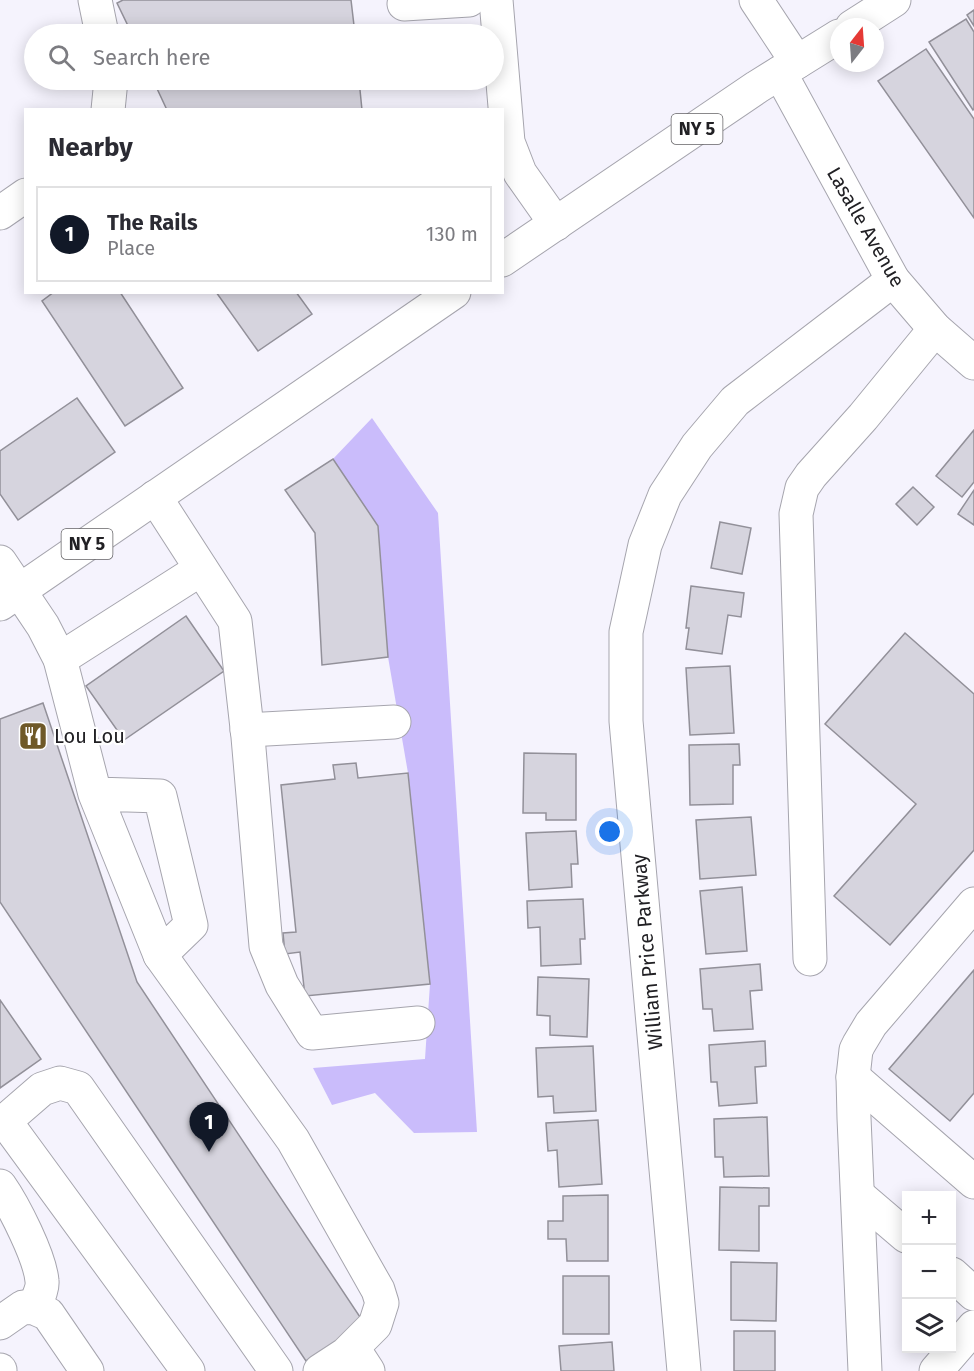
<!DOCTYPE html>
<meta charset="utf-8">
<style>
:root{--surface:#fff;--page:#f2f2f3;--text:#2b2b33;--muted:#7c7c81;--line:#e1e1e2;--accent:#111827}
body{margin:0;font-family:"Fira Sans",sans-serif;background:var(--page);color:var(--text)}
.controls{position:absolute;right:18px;bottom:18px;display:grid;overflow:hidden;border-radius:0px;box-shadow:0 3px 15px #0003}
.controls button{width:54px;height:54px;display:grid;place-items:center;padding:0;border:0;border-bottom:2px solid var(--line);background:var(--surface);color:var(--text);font:30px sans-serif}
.compass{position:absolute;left:830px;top:18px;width:54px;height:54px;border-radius:50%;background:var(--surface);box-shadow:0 3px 15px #0003;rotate:17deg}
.you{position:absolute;left:610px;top:832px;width:21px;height:21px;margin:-15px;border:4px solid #fff;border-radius:50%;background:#1a73e8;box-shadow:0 0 0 9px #1a73e833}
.badge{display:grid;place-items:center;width:39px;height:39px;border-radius:50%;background:var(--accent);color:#fff;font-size:20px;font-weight:700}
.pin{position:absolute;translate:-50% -50px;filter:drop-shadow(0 2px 3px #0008)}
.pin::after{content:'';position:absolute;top:32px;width:21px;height:18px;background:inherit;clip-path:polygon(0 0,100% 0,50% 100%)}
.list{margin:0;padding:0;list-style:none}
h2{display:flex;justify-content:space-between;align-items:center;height:78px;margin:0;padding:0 24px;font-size:26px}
h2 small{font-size:20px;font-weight:400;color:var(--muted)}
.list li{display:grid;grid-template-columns:39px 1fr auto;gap:18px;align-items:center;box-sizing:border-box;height:96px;margin:0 12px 12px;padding:0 12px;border:2px solid var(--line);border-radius:0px}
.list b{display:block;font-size:22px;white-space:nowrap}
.list p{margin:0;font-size:20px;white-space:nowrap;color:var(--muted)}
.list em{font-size:20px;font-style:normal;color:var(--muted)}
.icon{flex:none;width:33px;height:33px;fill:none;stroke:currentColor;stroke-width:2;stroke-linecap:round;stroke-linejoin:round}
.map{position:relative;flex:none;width:974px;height:1371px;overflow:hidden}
.search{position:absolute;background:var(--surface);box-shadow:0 3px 15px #0003;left:24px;top:24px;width:480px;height:66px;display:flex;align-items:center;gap:15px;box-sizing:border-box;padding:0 21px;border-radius:33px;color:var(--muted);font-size:22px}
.panel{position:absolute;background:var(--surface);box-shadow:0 3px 15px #0003;left:24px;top:108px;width:480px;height:186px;border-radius:0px}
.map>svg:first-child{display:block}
.green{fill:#cabcfb}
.building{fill:#d6d4de;stroke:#929099;stroke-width:1.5}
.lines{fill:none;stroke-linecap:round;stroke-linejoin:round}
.minor-casing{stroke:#a6a5ae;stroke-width:35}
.major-casing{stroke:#a6a5ae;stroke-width:35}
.minor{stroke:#fff;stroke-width:33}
.major{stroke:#fff;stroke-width:33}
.labels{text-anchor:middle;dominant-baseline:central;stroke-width:4.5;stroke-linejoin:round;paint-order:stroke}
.shield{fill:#fff;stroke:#646366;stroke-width:1.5}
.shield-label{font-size:18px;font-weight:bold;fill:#212024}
.street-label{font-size:20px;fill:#212024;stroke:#fff}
.poi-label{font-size:20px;fill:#212024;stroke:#fff;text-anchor:start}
</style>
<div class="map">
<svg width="974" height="1371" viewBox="0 0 974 1371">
<rect width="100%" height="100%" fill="#f5f3fd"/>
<path class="green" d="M372,418L438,513L477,1132L414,1133L375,1093L332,1105L313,1068L425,1059L430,984L408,773L388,657L378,527L333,459Z"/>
<g class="building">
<path d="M123,0H351L355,34H132L117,3Z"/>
<path d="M974,10V26L967,15Z"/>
<path d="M966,19L974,32V109L973,110L929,42Z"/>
<path d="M926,49L974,119V218L878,81Z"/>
<path d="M153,80H359L362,110H167Z"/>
<path d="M54,292H120L183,388L125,426L42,301Z"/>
<path d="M216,292H296L312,314L258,351Z"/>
<path d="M77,398L115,452L18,520L0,494V451Z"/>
<path d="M974,430V482L962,497L936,476Z"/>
<path d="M333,459L378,526L388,657L322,665L315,533L285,490Z"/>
<path d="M913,487L934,507L917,525L896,504Z"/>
<path d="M974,490V525L958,514Z"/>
<path d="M720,522L751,528L742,574L711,568Z"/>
<path d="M691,586L744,593L741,617L728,615L722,654L686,649L689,628H686Z"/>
<path d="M186,616L224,671L124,740L86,686Z"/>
<path d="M905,633L974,694V850L890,945L834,896L916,804L825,724Z"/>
<path d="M730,666L734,733L690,735L686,668Z"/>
<path d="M43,703L137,982L364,1323L306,1361L0,902V719Z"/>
<path d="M739,744L740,765H733V804L690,805L689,745Z"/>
<path d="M524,753L576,754V820H546V813H523Z"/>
<path d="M356,763L358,778L408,773L430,984L305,996L300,952L285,954L283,933L296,932L281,785L335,779L333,765Z"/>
<path d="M751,817L756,875L700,879L696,820Z"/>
<path d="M576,831L578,864H571L572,887L529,890L526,833Z"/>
<path d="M742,887L747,951L706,954L700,891Z"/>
<path d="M583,899L585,939H580L581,964L541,966L540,927L528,928L527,901Z"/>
<path d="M760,964L762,990L750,991L753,1029L714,1031L712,1009H703L700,969Z"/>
<path d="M974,970V1093L950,1121L889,1069Z"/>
<path d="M538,977L589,979L587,1037L550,1035V1016L537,1015Z"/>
<path d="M0,1000L41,1059L0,1088Z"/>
<path d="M765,1041L766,1066L755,1067L757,1103L719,1106L717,1082H711L709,1045Z"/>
<path d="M593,1046L596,1111L554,1113L553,1096L538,1097L536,1048Z"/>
<path d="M767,1117L769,1176L724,1177L723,1157H715L714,1119Z"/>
<path d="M598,1120L602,1184L559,1187L557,1150L548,1151L546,1123Z"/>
<path d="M720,1187L769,1188V1206H759V1251L719,1250Z"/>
<path d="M608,1195V1261H567L566,1239H548V1221H563V1196Z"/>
<path d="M731,1262L777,1263L776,1321L731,1320Z"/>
<rect x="563" y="1276" width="46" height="58"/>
<rect x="734" y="1331" width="41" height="40"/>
<path d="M612,1342L614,1371H561L559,1346Z"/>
</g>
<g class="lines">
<g class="minor-casing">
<g id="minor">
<path d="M95,0L102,34"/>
<path d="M496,0L508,142L520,173L556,224"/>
<path d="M756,0L797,62"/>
<path d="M404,4L469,0"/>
<path d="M780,73L893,280L935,329L974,363"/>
<path d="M108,110L111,80"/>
<path d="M0,213L26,195"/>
<path d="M155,497L235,621L248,737L266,946L282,985L312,1033L418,1023"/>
<path d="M0,562L43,626L60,659L95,794L160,796L191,925L160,955L95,794"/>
<path d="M60,659L201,569"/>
<path d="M247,730L394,722"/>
<path d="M160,955L293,1140L378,1290L382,1303L375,1325L346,1354L320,1371"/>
<path d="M810,959L796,514L802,488L811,475L863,417L935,329"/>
<path d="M853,1077L974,1182"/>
<path d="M0,1186C14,1206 40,1257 42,1281C43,1289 37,1300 34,1308"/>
<path d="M858,1195L906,1236"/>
<path d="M952,1274L974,1294"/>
<path d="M0,1323L23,1307L34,1308L48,1314L87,1371"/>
<path d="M353,1348L368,1371"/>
<path d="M0,1370V1371"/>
<path d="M188,1371L5,1121L42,1089L60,1083L78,1088L276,1371"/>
<path d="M684,1371L626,721V632L645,545L665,495L697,446L735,401L893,280"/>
<path d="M865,1371L854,1118L853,1077L856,1050L859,1044L871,1024L974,904"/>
<path d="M936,1371L974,1327"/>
</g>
</g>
<g class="major-casing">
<g id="major">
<path d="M852,27L894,0"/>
<path d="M502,260L757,87L839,36"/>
<path d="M0,604L454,292"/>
</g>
</g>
<use href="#minor" class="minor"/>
<use href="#major" class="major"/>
</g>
<defs>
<g id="restaurant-square" transform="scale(1.5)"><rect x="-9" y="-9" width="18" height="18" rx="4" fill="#6f5928" stroke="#fff"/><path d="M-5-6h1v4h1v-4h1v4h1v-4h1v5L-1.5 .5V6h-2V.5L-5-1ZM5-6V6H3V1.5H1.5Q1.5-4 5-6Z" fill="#fff"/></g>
</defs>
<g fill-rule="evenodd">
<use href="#restaurant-square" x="33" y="736"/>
</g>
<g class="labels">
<g class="shield">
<rect x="671.5" y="114" width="51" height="30" rx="4.5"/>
<rect x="61.5" y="529" width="51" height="30" rx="4.5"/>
</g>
<g class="shield-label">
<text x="697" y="129">NY 5</text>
<text x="87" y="544">NY 5</text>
</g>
<g class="street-label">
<text transform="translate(866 227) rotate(60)">Lasalle Avenue</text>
<text transform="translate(647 952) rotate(-95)">William Price Parkway</text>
</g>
<g class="poi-label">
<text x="54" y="736">Lou Lou</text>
</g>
</g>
</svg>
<div class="controls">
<button>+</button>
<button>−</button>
<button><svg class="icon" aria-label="layers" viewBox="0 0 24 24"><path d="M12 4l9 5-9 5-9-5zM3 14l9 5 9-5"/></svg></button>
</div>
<svg class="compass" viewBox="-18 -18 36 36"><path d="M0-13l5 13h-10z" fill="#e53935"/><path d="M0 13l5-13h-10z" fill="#7c7c81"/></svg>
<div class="you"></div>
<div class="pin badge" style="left:209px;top:1152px">1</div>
<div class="search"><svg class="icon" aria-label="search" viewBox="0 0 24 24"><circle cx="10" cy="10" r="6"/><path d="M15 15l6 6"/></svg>Search here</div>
<section class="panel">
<h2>Nearby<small></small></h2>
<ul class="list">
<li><span class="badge">1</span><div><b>The Rails</b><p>Place</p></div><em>130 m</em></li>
</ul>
</section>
</div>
